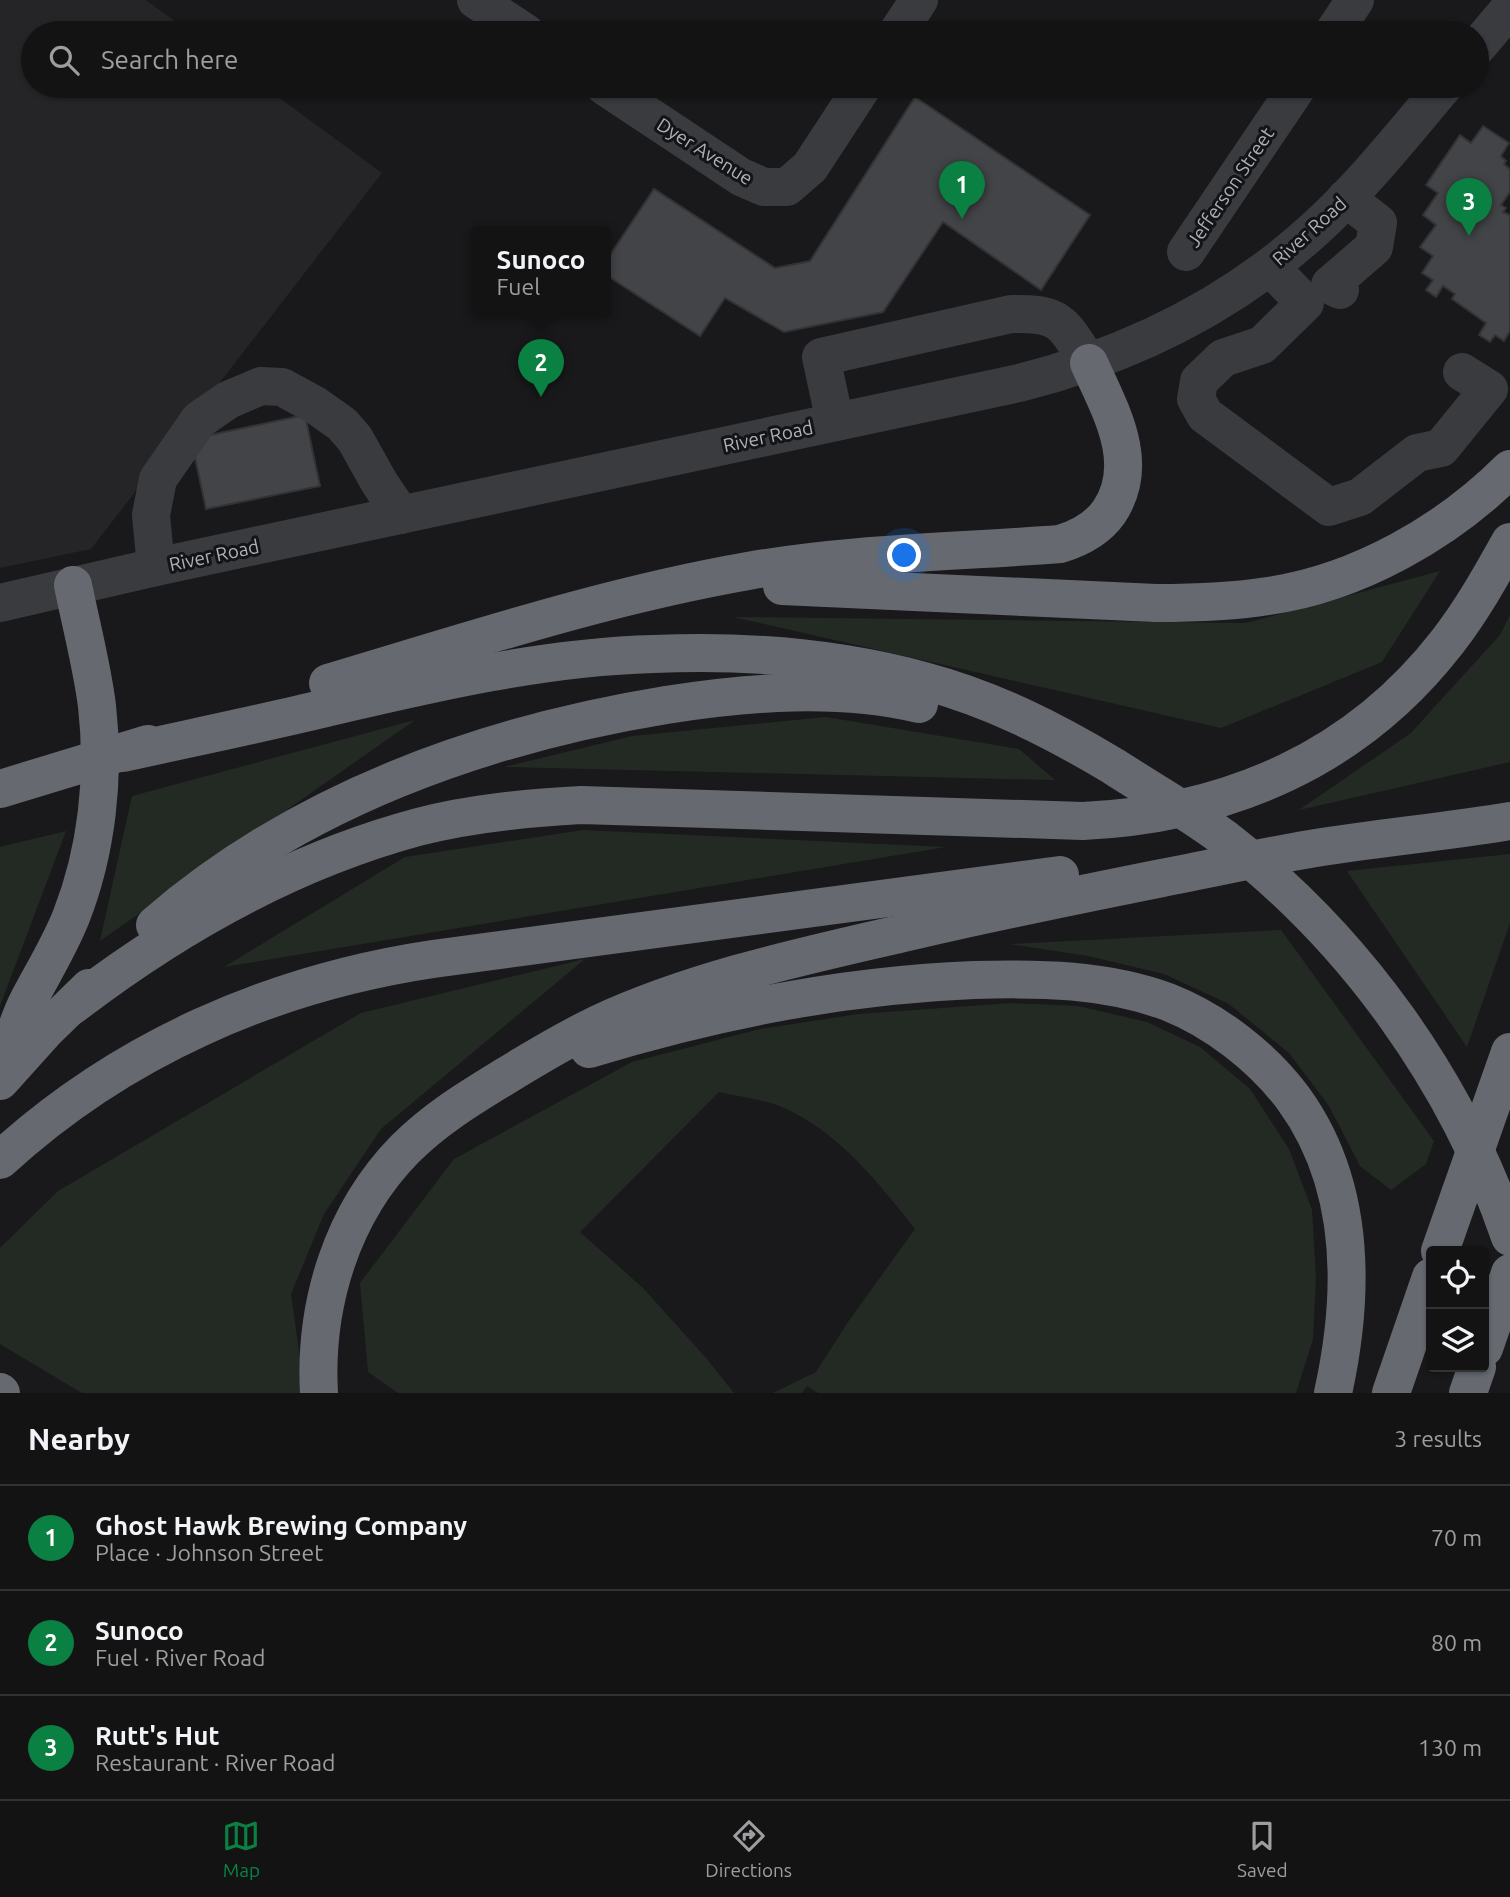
<!DOCTYPE html>
<meta charset="utf-8">
<style>
:root{--surface:#131314;--page:#202022;--text:#f1f3f6;--muted:#9d9ea0;--line:#323234;--accent:#0b8043}
body{margin:0;font-family:Ubuntu,sans-serif;background:var(--page);color:var(--text)}
.controls{position:absolute;right:21px;bottom:21px;display:grid;overflow:hidden;border-radius:7px;box-shadow:0 2px 5px #0004}
.controls button{width:63px;height:63px;display:grid;place-items:center;padding:0;border:0;border-bottom:2px solid var(--line);background:var(--surface);color:var(--text);font:35px sans-serif}
.you{position:absolute;left:905px;top:556px;width:24px;height:24px;margin:-18px;border:5px solid #fff;border-radius:50%;background:#1a73e8;box-shadow:0 0 0 10px #1a73e833}
.badge{display:grid;place-items:center;width:46px;height:46px;border-radius:50%;background:var(--accent);color:#fff;font-size:23px;font-weight:700}
.pin{position:absolute;translate:-50% -58px;filter:drop-shadow(0 2px 4px #0008)}
.pin::after{content:'';position:absolute;top:37px;width:24px;height:21px;background:inherit;clip-path:polygon(0 0,100% 0,50% 100%)}
.popup{position:absolute;left:471px;top:226px;width:140px;height:91px;box-sizing:border-box;display:grid;place-content:center;border-radius:7px;background:var(--surface);filter:drop-shadow(0 2px 5px #0005);font-size:23px;white-space:nowrap;color:var(--muted)}
.popup b{font-size:26px;color:var(--text)}
.popup::after{content:'';position:absolute;left:50%;top:100%;margin-left:-14px;border:14px solid transparent;border-top-color:var(--surface)}
.list{margin:0;padding:0;list-style:none}
h2{display:flex;justify-content:space-between;align-items:center;height:91px;margin:0;padding:0 28px;font-size:30px}
h2 small{font-size:23px;font-weight:400;color:var(--muted)}
.list li{display:grid;grid-template-columns:46px 1fr auto;gap:21px;align-items:center;box-sizing:border-box;height:105px;padding:0 28px;border-top:2px solid var(--line)}
.list b{display:block;font-size:26px;white-space:nowrap}
.list p{margin:0;font-size:23px;white-space:nowrap;color:var(--muted)}
.list em{font-size:23px;font-style:normal;color:var(--muted)}
.icon{flex:none;width:38px;height:38px;fill:none;stroke:currentColor;stroke-width:2;stroke-linecap:round;stroke-linejoin:round}
.map{position:relative;flex:none;width:1510px;height:1393px;overflow:hidden}
.search{position:absolute;background:var(--surface);box-shadow:0 2px 5px #0004;left:21px;right:21px;top:21px;height:77px;display:flex;align-items:center;gap:18px;box-sizing:border-box;padding:0 24px;border-radius:38px;color:var(--muted);font-size:26px}
.sheet{height:406px;background:var(--surface)}
nav{display:flex;justify-content:space-around;align-items:center;box-sizing:border-box;height:98px;border-top:2px solid var(--line);background:var(--surface);font-size:19px;color:var(--muted)}
nav a{display:grid;justify-items:center;gap:4px}
nav .on{color:var(--accent)}
.map>svg:first-child{display:block}
.built{fill:#252527}
.green{fill:#232a23}
.building{fill:#434447;stroke:#333336;stroke-width:2}
.lines{fill:none;stroke-linecap:round;stroke-linejoin:round}
.minor{stroke:#3a3b3f;stroke-width:38}
.highway{stroke:#666970;stroke-width:38}
.labels{text-anchor:middle;dominant-baseline:central;stroke-width:6;stroke-linejoin:round;paint-order:stroke}
.street-label{font-size:19px;fill:#acb1b9;stroke:#131416}
</style>
<div class="map">
<svg width="1510" height="1393" viewBox="0 0 1510 1393">
<rect width="100%" height="100%" fill="#19191b"/>
<path class="built" d="M0,0H146L191,33H33V86H263L382,173L91,549L0,568Z"/>
<g class="green">
<path d="M1440,571L1382,662L1221,728L733,617L1246,623Z"/>
<path d="M1510,615V762L1299,810L1411,733L1500,635Z"/>
<path d="M826,717L1019,749L1055,780L504,767L632,736Z"/>
<path d="M415,720L100,941L132,796Z"/>
<path d="M583,830L946,847L224,967L405,857Z"/>
<path d="M66,831L0,1006V847Z"/>
<path d="M1510,854V923L1467,1047L1347,871Z"/>
<path d="M1281,930L1434,1141L1426,1164L1391,1190L1360,1166L1329,1106L1289,1053L1229,1004L1164,974L1088,956L1009,944Z"/>
<path d="M585,959L381,1129L324,1214L291,1294L305,1393H82L0,1344V1248L58,1191L361,1013Z"/>
<path d="M1012,1003L1078,1006L1147,1022L1200,1047L1250,1089L1289,1149L1312,1210L1316,1277L1313,1339L1296,1393H818L807,1386L802,1393H773L816,1372L848,1322L915,1229C878,1182 839,1132 782,1107C763,1099 740,1097 719,1092L580,1232L643,1288L707,1359L734,1393H398L368,1372L360,1283L454,1159L632,1062L760,1029L858,1014Z"/>
</g>
<g class="building">
<path d="M915,97L1090,215L1041,290L943,222L883,312L784,332L725,298L700,336L606,275V261L654,189L775,268L810,261Z"/>
<path d="M1483,126L1509,143L1501,156L1506,161L1504,164L1510,169V192L1501,205L1506,208L1503,212L1510,215V331L1504,341L1495,335L1490,342L1479,335L1486,323L1452,299L1455,294L1443,286L1436,297L1426,290L1433,280L1422,273L1433,256L1420,247L1436,225L1423,215L1438,193L1426,185L1460,135L1471,143Z"/>
<path d="M305,415L320,486L206,509L191,439Z"/>
</g>
<g class="lines">
<g class="minor">
<path d="M476,0L526,33"/>
<path d="M897,33L919,0"/>
<path d="M1333,33L1355,0"/>
<path d="M1477,47L1510,8"/>
<path d="M604,86L741,177L764,187H787L810,167L863,86"/>
<path d="M1186,252L1298,86"/>
<path d="M1270,267L1305,303L1262,345L1223,358L1199,381L1196,399L1205,415L1329,507L1360,497L1417,453L1441,448L1489,389L1462,372"/>
<path d="M1340,290L1330,285L1374,247L1378,223L1346,198"/>
<path d="M835,422L821,357L1011,314C1063,313 1062,323 1089,363"/>
<path d="M156,567L151,515L158,479L199,420L228,400L261,386L282,387L315,405L342,424L355,439L379,482L401,515"/>
<path d="M0,603L156,567L1019,383C1131,355 1231,306 1316,228C1363,185 1403,134 1444,86"/>
</g>
<g class="highway">
<path d="M782,586L1156,603C1194,603 1231,602 1268,596C1358,583 1447,532 1510,469"/>
<path d="M328,683C466,642 605,596 748,571C851,553 956,552 1060,544C1080,538 1097,529 1109,512C1142,463 1110,410 1089,363"/>
<path d="M123,753C191,738 259,724 326,708C433,683 543,657 653,654C744,650 836,657 924,681C992,699 1053,730 1113,766C1150,790 1188,811 1224,838C1355,939 1457,1081 1510,1237"/>
<path d="M0,789L148,744"/>
<path d="M155,925C298,801 482,735 666,705C749,692 837,685 919,704"/>
<path d="M72,1006C175,927 292,861 418,827C472,813 527,808 581,805L1083,821C1229,814 1357,759 1448,641C1472,610 1491,576 1510,542"/>
<path d="M589,1049C714,1011 843,985 974,980C1040,978 1106,979 1168,1002C1216,1021 1262,1057 1293,1098C1356,1184 1355,1293 1333,1393"/>
<path d="M5,1063C12,1043 18,1021 27,1003C42,974 59,947 71,917C97,851 105,776 97,706C92,666 81,625 73,585"/>
<path d="M0,1081L45,1031L89,988"/>
<path d="M0,1160C121,1049 272,983 433,959L1060,875"/>
<path d="M1440,1251L1510,1052"/>
<path d="M1484,1348L1510,1273"/>
<path d="M0,1392L1,1393"/>
<path d="M319,1393C314,1304 342,1213 405,1149C435,1119 468,1099 504,1077C535,1058 565,1040 598,1024C695,979 804,956 908,932C992,912 1077,895 1162,878C1211,869 1261,857 1310,849C1377,838 1444,832 1510,821"/>
<path d="M1391,1393L1431,1277"/>
<path d="M1468,1393L1477,1367"/>
</g>
</g>
<g class="labels">
<g class="street-label">
<text transform="translate(705 151) rotate(32)">Dyer Avenue</text>
<text transform="translate(1230 187) rotate(-56)">Jefferson Street</text>
<text transform="translate(1309 231) rotate(-42)">River Road</text>
<text transform="translate(768 436) rotate(-12)">River Road</text>
<text transform="translate(214 555) rotate(-12)">River Road</text>
</g>
</g>
</svg>
<div class="controls">
<button><svg class="icon" aria-label="locate" viewBox="0 0 24 24"><circle cx="12" cy="12" r="6"/><path d="M12 2v4M12 18v4M2 12h4M18 12h4"/></svg></button>
<button><svg class="icon" aria-label="layers" viewBox="0 0 24 24"><path d="M12 4l9 5-9 5-9-5zM3 14l9 5 9-5"/></svg></button>
</div>
<div class="you"></div>
<div class="pin badge" style="left:962px;top:219px">1</div>
<div class="pin badge" style="left:541px;top:397px">2</div>
<div class="popup"><b>Sunoco</b>Fuel</div>
<div class="pin badge" style="left:1469px;top:236px">3</div>
<div class="search"><svg class="icon" aria-label="search" viewBox="0 0 24 24"><circle cx="10" cy="10" r="6"/><path d="M15 15l6 6"/></svg>Search here</div>
</div>
<section class="sheet">
<h2>Nearby<small>3 results</small></h2>
<ul class="list">
<li><span class="badge">1</span><div><b>Ghost Hawk Brewing Company</b><p>Place · Johnson Street</p></div><em>70 m</em></li>
<li><span class="badge">2</span><div><b>Sunoco</b><p>Fuel · River Road</p></div><em>80 m</em></li>
<li><span class="badge">3</span><div><b>Rutt's Hut</b><p>Restaurant · River Road</p></div><em>130 m</em></li>
</ul>
</section>
<nav>
<a class="on"><svg class="icon" aria-label="map" viewBox="0 0 24 24"><path d="M3 6l6-2 6 2 6-2v14l-6 2-6-2-6 2zM9 4v14M15 6v14"/></svg>Map</a>
<a><svg class="icon" aria-label="directions" viewBox="0 0 24 24"><path d="M12 3l9 9-9 9-9-9zM9 14v-3h6M13 9l2 2-2 2"/></svg>Directions</a>
<a><svg class="icon" aria-label="saved" viewBox="0 0 24 24"><path d="M7 4h10v16l-5-4-5 4z"/></svg>Saved</a>
</nav>
